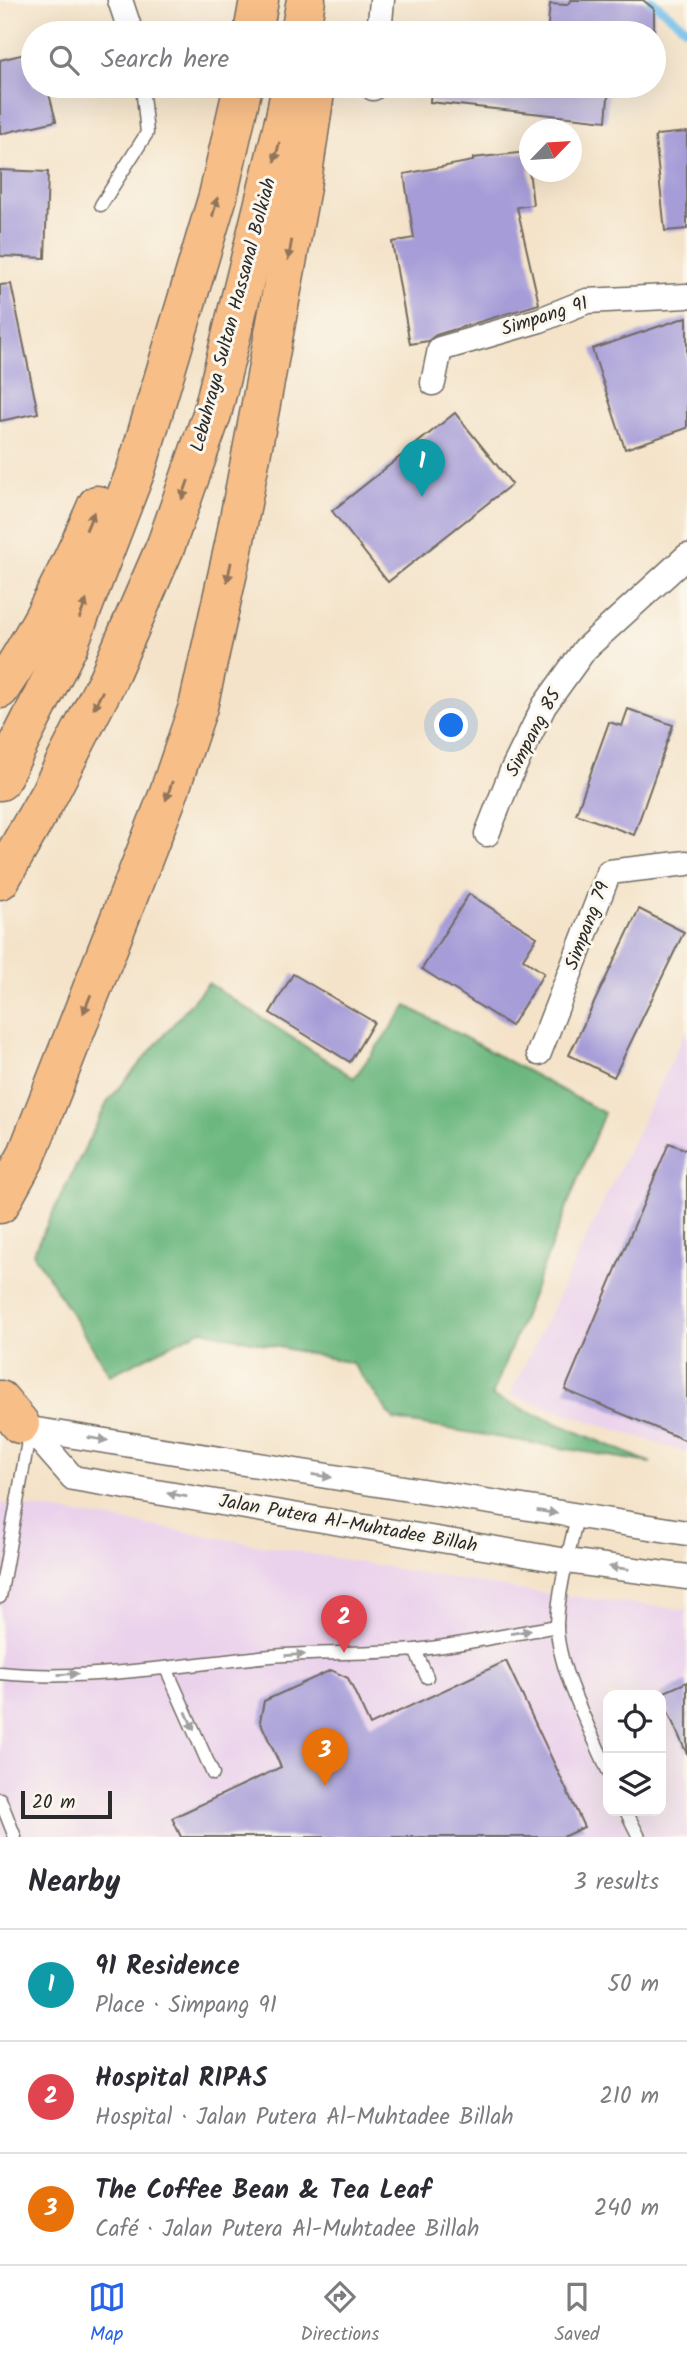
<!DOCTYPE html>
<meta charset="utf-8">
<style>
:root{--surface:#fff;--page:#f7f7f7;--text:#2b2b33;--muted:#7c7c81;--line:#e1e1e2;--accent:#2563eb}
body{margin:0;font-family:Kalam,sans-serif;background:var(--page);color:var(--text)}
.controls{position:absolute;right:21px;bottom:21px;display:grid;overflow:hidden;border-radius:14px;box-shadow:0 7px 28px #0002}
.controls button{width:63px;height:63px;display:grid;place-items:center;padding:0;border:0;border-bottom:2px solid var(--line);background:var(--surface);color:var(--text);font:35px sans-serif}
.compass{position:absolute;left:519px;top:119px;width:63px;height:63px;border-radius:50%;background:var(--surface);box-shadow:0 7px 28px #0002;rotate:65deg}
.scale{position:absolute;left:21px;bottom:18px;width:91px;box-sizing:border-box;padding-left:7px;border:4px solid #2b2b2b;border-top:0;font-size:19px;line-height:24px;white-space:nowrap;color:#2b2b2b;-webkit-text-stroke:5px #fbf7ec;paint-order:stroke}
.you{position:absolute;left:452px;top:726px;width:24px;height:24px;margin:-18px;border:5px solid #fff;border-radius:50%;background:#1a73e8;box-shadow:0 0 0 10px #1a73e833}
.badge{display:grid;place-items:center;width:46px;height:46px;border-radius:50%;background:var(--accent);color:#fff;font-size:23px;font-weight:700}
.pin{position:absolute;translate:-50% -58px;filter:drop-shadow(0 2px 4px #0008)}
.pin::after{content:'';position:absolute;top:37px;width:24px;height:21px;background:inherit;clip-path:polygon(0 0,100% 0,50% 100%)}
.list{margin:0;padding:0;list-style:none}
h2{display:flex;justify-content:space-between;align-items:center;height:91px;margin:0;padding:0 28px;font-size:30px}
h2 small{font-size:23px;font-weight:400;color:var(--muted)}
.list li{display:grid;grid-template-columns:46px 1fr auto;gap:21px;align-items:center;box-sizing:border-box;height:112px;padding:0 28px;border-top:2px solid var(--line)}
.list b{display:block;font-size:26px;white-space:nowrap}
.list p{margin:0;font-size:23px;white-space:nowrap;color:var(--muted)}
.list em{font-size:23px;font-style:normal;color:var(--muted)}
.icon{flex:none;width:38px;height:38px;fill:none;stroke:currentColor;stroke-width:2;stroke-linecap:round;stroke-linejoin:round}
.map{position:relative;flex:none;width:687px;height:1837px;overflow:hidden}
.search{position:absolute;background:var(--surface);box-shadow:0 7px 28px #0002;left:21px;right:21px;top:21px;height:77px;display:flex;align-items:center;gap:18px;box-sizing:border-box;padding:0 24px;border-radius:38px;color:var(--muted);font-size:26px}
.sheet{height:427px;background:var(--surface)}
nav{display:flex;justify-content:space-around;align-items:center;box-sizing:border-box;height:98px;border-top:2px solid var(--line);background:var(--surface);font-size:19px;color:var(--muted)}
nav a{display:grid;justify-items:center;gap:4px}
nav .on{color:var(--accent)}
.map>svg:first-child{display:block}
.built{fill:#ead1ec;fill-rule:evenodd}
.forest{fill:#6cb77f;stroke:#4c7155;stroke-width:2}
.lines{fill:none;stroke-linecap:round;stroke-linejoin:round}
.stream{stroke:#73c0ed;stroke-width:9}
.building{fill:#a69cd8}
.service-casing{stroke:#716b62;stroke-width:15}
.minor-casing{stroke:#716b62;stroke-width:27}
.motorway-casing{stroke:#716b62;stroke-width:41}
.service{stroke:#fff;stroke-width:12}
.minor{stroke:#fff;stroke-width:24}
.motorway{stroke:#f7be88;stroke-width:38}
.oneway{fill:#91745a}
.oneway2{fill:#a0a0a0}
.labels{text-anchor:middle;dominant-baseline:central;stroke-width:6;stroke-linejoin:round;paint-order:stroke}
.street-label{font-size:19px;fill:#2b2b2b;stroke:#fbf7ec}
</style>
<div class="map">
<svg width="687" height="1837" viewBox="0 0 687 1837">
<rect width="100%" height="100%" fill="#fbf7ec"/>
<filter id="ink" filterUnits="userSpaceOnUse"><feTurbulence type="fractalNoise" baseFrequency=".0143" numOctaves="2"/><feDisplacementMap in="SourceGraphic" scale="14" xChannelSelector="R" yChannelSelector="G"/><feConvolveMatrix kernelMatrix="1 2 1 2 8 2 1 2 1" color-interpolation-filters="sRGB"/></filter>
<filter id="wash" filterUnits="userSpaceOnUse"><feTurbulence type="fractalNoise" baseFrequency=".00686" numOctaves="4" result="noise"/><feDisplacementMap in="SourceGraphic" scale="28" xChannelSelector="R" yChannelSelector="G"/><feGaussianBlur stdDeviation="1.57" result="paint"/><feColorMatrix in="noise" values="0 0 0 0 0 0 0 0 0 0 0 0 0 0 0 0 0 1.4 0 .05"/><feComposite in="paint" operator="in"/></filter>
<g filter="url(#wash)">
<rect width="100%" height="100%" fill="#f4e3c9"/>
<g class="built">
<path d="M687,1029V1453L510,1395Z"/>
<path d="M0,1503L106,1518L519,1590L687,1610V1837H0ZM608,1695H661V1811H608Z"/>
</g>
<path class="forest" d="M208,983L354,1078L407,1006L604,1113L492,1396L651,1463L394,1420L352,1363L201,1330L110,1375L33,1253L108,1101Z"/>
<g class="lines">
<path class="stream" d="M651,0L687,29"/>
</g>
<g id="blocks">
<g class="building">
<path d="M571,0H643L654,9V33H547L550,4L567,5Z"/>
<path d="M33,52V86H47L56,121L0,134V60Z"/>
<path d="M431,86H609L606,121L430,102Z"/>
<path d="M687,132V229L665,231L655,138L657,135Z"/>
<path d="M527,152L533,205L517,207L539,304L436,335L428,341L410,344L392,242L414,238L404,174L473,161V158Z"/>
<path d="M0,170L48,172L45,258L0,256Z"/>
<path d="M11,284L38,413L0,421V285Z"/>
<path d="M687,317V428L625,449L592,349Z"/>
<path d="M455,413L512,484L388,582L332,511Z"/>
<path d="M628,709L673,725L634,835L576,814L609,722L622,726Z"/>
<path d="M469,894L537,937L523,959L544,973L511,1026L422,969Z"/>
<path d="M639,909L684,932L614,1077L569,1055Z"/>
<path d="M293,974L374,1022L350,1062L270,1013Z"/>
<path d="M669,1143L687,1150V1441L565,1390Z"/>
<path d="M506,1661L584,1827L563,1837H181L172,1818L281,1767L260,1721L264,1701L331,1670L348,1678L370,1725Z"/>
<path d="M687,1682V1754L660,1694Z"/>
</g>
</g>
</g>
<g filter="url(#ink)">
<use href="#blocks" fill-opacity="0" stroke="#716b62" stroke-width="2"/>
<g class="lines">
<g class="service-casing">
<g id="service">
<path d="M101,205L147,133L142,86"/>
<path d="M577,1517C569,1552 559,1587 557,1623C556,1667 591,1730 608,1771"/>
<path d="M0,1597L30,1430"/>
<path d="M415,1650L427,1677"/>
<path d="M166,1668L213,1774"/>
<path d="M0,1673C87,1682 184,1664 271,1656C319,1652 367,1654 415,1650C462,1645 510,1634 557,1626"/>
<path d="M0,1799L15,1837"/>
<path d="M626,1811L639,1837"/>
</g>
</g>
<g class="minor-casing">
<g id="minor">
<path d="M120,0L131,33"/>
<path d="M379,33L382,0"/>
<path d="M373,88V86"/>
<path d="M433,383L440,349L540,320L587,301L687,296"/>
<path d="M487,834L512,771L544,706L585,649L687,556"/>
<path d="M539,1053L609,872L687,863"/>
<path d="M8,1420L30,1429L687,1533"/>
<path d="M30,1429L73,1478L567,1561L687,1577"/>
</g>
</g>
<g class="motorway-casing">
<g id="motorway">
<path d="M253,33L259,0"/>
<path d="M300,33L306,0"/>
<path d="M0,689C39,632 70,568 97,505"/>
<path d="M0,781L68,646L136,470L218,196L243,86"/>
<path d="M0,880L48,796L106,683L166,545L212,414L285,117L291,86"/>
<path d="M0,1204L26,1157L167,798L198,707L234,545L260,409L301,187L316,86"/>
<path d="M0,1400L20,1424"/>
</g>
</g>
<use href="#service" class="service"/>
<use href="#minor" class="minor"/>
<use href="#motorway" class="motorway"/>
</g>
<defs><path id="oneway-solid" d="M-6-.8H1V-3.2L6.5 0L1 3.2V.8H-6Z" transform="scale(1.75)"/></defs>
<g class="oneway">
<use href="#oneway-solid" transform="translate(277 152) rotate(104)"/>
<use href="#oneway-solid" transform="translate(215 207) rotate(-75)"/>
<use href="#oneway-solid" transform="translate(290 250) rotate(100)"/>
<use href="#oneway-solid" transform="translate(185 490) rotate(109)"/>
<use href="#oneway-solid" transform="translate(90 521) rotate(-67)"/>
<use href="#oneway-solid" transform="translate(229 572) rotate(102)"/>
<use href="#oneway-solid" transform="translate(83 609) rotate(-69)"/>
<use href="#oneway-solid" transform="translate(98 700) rotate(117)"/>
<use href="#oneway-solid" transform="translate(169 791) rotate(109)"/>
<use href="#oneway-solid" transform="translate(87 1004) rotate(112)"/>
</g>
<g class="oneway2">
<use href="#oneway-solid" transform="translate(98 1439) rotate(9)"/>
<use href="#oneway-solid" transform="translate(322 1476) rotate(9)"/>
<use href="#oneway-solid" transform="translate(177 1495) rotate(-170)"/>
<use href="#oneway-solid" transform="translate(547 1512) rotate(9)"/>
<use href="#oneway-solid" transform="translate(619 1568) rotate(-173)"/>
<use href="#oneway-solid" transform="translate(521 1632) rotate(-9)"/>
<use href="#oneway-solid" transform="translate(295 1655) rotate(-3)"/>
<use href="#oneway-solid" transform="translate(68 1674) rotate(-3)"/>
<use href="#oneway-solid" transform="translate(190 1721) rotate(66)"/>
</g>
</g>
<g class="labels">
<g class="street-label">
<text transform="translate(234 315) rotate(-75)">Lebuhraya Sultan Hassanal Bolkiah</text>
<text transform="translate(545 317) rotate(-18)">Simpang 91</text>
<text transform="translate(534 733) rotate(-62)">Simpang 85</text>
<text transform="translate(588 926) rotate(-69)">Simpang 79</text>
<text transform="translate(348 1524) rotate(10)">Jalan Putera Al-Muhtadee Billah</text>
</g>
</g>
</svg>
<div class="controls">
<button><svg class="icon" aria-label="locate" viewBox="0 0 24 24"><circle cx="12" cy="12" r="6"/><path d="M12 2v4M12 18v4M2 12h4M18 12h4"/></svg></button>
<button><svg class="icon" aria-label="layers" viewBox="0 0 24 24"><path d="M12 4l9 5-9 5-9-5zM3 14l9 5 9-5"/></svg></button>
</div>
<svg class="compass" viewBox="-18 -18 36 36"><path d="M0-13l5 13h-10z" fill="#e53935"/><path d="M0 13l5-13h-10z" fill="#7c7c81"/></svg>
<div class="scale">20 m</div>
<div class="you"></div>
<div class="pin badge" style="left:422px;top:497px;background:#0f9aa8">1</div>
<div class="pin badge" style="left:344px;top:1653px;background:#e0444e">2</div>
<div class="pin badge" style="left:325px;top:1786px;background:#e8710a">3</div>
<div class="search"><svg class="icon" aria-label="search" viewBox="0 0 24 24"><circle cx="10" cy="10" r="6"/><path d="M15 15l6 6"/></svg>Search here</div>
</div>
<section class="sheet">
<h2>Nearby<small>3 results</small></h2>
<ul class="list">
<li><span class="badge" style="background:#0f9aa8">1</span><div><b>91 Residence</b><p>Place · Simpang 91</p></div><em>50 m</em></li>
<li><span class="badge" style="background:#e0444e">2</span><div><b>Hospital RIPAS</b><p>Hospital · Jalan Putera Al-Muhtadee Billah</p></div><em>210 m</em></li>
<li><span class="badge" style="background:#e8710a">3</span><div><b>The Coffee Bean &amp; Tea Leaf</b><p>Café · Jalan Putera Al-Muhtadee Billah</p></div><em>240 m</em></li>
</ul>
</section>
<nav>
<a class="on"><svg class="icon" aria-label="map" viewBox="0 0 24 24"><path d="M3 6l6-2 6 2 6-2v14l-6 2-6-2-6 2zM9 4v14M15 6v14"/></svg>Map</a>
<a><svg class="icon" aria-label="directions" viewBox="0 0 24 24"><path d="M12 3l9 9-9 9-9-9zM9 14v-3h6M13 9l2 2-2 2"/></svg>Directions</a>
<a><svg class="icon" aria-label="saved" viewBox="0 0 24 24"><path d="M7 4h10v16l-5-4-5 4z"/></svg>Saved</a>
</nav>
